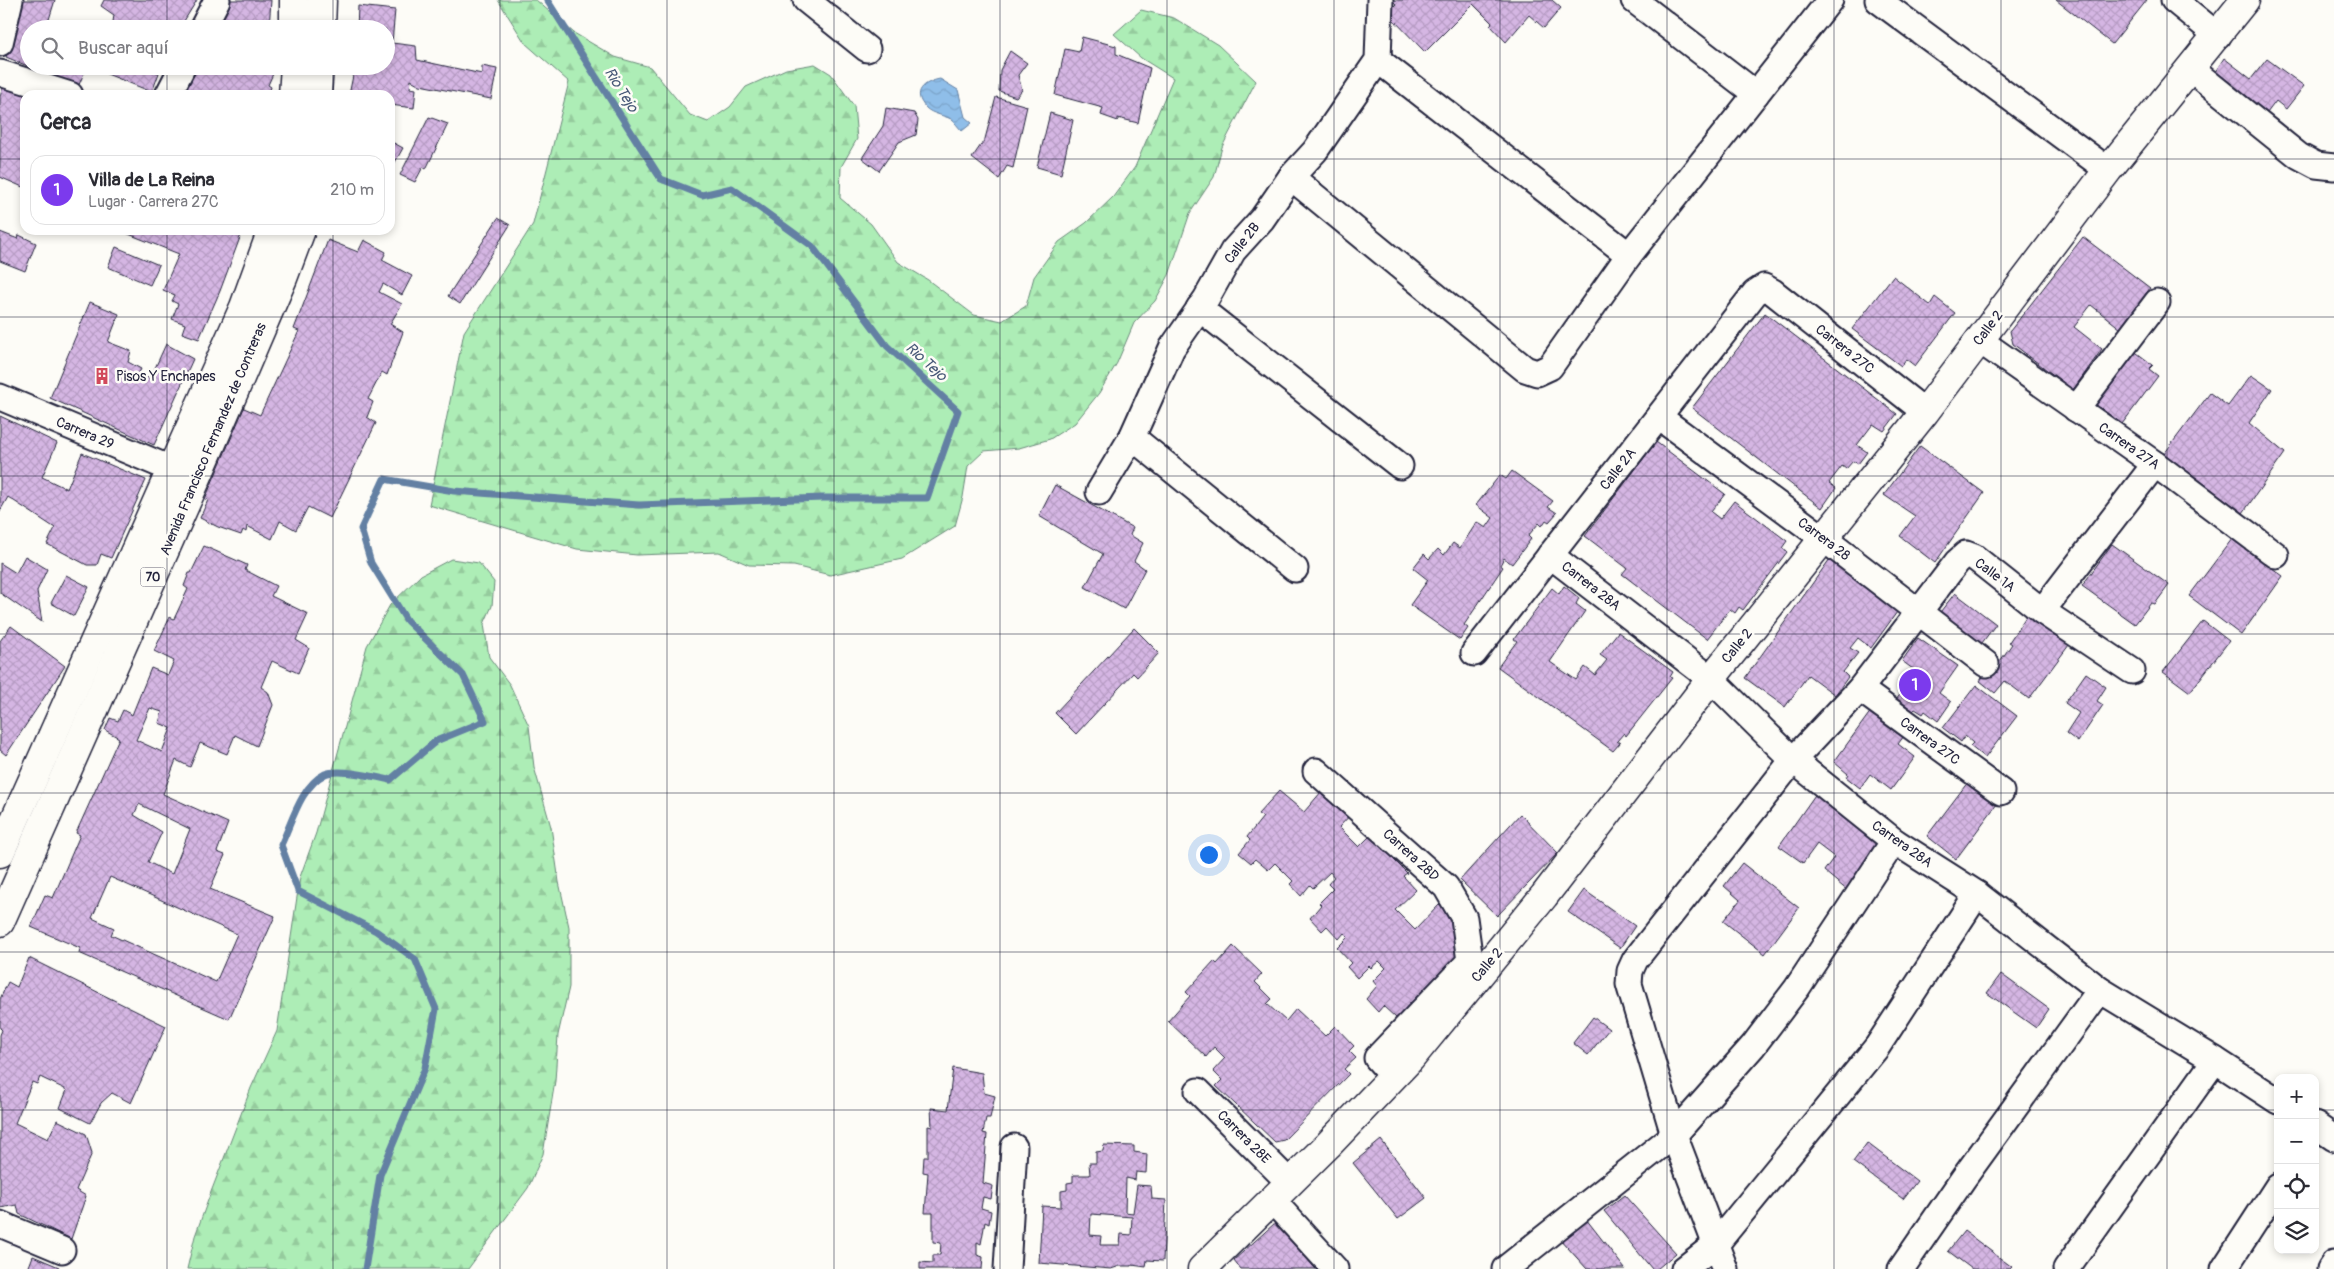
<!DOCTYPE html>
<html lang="es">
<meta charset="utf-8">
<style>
:root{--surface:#fff;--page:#f2f2f3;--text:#2b2b33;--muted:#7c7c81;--line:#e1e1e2;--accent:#7c3aed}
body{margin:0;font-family:Pangolin,sans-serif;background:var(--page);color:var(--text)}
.controls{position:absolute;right:15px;bottom:15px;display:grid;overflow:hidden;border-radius:10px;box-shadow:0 2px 8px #0003}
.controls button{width:45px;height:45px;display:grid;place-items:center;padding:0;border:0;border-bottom:1px solid var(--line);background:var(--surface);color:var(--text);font:25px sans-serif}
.you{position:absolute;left:1208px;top:854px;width:18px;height:18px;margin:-12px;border:4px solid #fff;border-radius:50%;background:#1a73e8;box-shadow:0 0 0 8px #1a73e833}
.badge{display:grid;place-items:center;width:32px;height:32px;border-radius:50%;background:var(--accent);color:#fff;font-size:16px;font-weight:700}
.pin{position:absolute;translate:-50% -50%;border:2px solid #fff;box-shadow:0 1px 5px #0006}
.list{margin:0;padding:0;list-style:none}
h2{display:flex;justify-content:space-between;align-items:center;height:65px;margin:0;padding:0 20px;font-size:21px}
h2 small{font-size:16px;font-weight:400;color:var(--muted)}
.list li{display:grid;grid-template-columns:32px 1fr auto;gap:15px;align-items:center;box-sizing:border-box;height:70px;margin:0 10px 10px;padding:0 10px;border:1px solid var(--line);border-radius:15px}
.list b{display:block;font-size:19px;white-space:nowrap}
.list p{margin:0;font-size:16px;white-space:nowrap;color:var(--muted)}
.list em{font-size:16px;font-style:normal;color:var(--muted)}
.icon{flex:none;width:28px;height:28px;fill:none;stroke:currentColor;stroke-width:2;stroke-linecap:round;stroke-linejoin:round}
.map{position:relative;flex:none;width:2334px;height:1269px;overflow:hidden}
.search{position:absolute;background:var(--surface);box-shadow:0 2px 8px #0003;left:20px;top:20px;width:375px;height:55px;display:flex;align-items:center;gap:12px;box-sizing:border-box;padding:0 18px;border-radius:28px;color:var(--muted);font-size:19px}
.panel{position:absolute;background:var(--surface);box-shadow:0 2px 8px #0003;left:20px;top:90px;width:375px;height:145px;border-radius:15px}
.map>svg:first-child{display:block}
.forest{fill:url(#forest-firs);stroke:#688878}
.water{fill:url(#water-waves);stroke:#6380a3}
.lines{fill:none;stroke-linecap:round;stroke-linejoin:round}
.stream{stroke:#6380a3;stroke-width:7}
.building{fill:url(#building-cross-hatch);stroke:#22223b;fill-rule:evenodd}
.minor-casing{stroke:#22223b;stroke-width:29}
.tertiary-casing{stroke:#22223b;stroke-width:31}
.primary-casing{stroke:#22223b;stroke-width:31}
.minor{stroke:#fdfcf7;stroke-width:25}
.tertiary{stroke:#fdfcf7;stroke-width:28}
.primary{stroke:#fdfcf7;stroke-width:28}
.grid{fill:none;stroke:#22223b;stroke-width:1;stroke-opacity:0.55}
.labels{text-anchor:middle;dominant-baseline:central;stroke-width:5;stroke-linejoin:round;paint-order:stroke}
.shield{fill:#fdfcf7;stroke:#646373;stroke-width:1}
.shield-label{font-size:12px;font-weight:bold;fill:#22223b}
.street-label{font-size:14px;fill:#22223b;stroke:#fdfcf7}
.poi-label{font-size:14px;fill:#22223b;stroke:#fdfcf7;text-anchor:start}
.water-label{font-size:15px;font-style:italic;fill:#485978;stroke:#fdfcf7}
</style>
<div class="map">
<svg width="2334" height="1269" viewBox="0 0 2334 1269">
<defs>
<pattern id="forest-firs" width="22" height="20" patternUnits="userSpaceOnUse" patternTransform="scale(1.25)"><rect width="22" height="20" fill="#adedb6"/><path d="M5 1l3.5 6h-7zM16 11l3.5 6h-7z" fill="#95cb9d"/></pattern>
<pattern id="water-waves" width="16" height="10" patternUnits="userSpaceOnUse" patternTransform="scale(1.25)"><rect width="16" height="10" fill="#8fbee9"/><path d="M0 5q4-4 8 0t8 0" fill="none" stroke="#7ba3c9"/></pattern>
<pattern id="building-cross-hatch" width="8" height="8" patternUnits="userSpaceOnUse" patternTransform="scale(1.25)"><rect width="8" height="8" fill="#d5b6e3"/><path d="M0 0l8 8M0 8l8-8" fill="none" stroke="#b79cc4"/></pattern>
</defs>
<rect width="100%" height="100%" fill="#fdfcf7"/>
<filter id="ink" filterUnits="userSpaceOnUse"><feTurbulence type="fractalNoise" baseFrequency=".02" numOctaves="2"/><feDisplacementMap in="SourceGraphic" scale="10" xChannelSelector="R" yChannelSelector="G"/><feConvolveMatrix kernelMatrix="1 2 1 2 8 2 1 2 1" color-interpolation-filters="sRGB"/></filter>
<g filter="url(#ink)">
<g class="forest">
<path d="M498,0H536L574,33L615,57L650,67L690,115L708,122L730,107L746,87L786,69L815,64L831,74L854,106L857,139L841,167L840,198L871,224L898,262L928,280L974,315L1002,321L1026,306L1034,277L1059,242L1086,223L1113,197L1135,167L1173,78L1141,58L1114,34L1141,10L1174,18L1218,45L1256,81L1222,147L1214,177L1190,213L1169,275L1155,301L1134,323L1117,363L1099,393L1075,423L1050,439L1019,448L984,451L968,466L963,497L955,526L902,559L830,575L794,566L749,565L719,552L637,555L577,549L429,505L464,332L533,224L569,82L525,43Z"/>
<path d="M451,559L479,563L494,582L492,606L484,624L489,657L510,685L529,726L534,767L551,827L559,882L569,927V987L558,1035L555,1081L543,1154L528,1188L468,1269H187L195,1236L211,1192L251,1088L277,1031L300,877L316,833L367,646L390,605L421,575Z"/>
</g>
<path class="water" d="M940,79L958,90L965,117L972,123L962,131C958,127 955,122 951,119C943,115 932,114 926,108C911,92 924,82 940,79Z"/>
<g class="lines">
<path class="stream" d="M365,1269L380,1175L425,1068L436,1009L415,959L376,931L298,891L281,845C292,822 301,786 325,774C339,768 376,777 390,780L436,741L485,721L463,675L407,621L371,563L361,529L384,479L454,491L639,505L823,498H927L958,411L887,346L812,246L732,188L702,195L661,179L547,0"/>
</g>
<g class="building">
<path d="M21,0H55L46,29H29V66H87L78,87L6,57Z"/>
<path d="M104,0H197L184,21L189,24L187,29H128L113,22L114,15L101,6Z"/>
<path d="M228,0H271L269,28L272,29H214Z"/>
<path d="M1392,0H1552L1561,8L1544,28L1529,15L1506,42L1490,25L1492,23L1473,4L1425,52L1387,13L1396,4Z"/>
<path d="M2056,0H2147L2112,44Z"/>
<path d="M358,6L395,10L392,43L416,46L417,60L482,74V66L497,69L491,99L420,85L411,80L410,88L416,89L414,108L390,105V95H349L355,66H386V29H357Z"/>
<path d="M1082,37L1116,46V54L1150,68L1138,123L1118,118V121L1101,115L1103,108L1055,95L1065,49L1079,52Z"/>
<path d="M1010,51L1027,63L1018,75L1022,90L1016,97L999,91L1000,70Z"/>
<path d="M2224,58L2251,79L2267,59L2304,86L2286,109L2276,101L2264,117L2215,72Z"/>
<path d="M87,66H140L159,73L152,92Z"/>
<path d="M195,66H273L276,67L268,85L271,87L268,95H181Z"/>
<path d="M4,83L49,95H25V188L0,177V97Z"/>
<path d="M996,97L1027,106L1013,168L1007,166L999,179L972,158L985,139Z"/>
<path d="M886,108L914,113L918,120L916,135L899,142L879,171L862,158L883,126Z"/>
<path d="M1050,113L1073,120L1061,174L1037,167Z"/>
<path d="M429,117L448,124L426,169L423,167L415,182L400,175Z"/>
<path d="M390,141L403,148L390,171Z"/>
<path d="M498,218L510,225L460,304L448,296Z"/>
<path d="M127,230H230L241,235L220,291L199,339L182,333L185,324L172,319L178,304L172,301L175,295L163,290L179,254L126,233Z"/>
<path d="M0,232L18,239L19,235L36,243L25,271L0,261Z"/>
<path d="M2083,237L2150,288L2121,329L2091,305L2074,327L2102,349L2073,390L2013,344L2010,331Z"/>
<path d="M328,240L358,252L364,240L386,252L382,260L412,276L402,295L383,284L379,292L402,304L390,324L403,332L387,375L382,372L368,399L373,402L367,417L376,423L330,518L308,507L296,530L280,521L272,539L247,526L246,532L243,530L241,535L218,527L200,518L208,500L205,499L244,408L260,415L299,331L294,329Z"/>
<path d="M116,247L159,265L150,285L108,267Z"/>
<path d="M1893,276L1930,305L1935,297L1955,313L1915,366L1906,359L1901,366L1852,329Z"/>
<path d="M90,302L119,314L108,342L131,351L128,362L141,369L139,373L150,379L166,344L193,359L154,445L50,398Z"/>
<path d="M1765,313L1897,414L1884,431L1873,424L1857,445L1867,452L1858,464L1853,461L1846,469L1842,466L1829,483L1836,488L1822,508L1692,408Z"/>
<path d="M2133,350L2153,365L2149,369L2158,376L2122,424L2094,403Z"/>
<path d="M2251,375L2272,389L2249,423L2285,453L2243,513L2164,454L2210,393L2228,406Z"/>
<path d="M0,416L57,443L42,477L67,489L82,453L146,480L111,558L101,554L97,565H87L47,544L55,528L8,497L0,511Z"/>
<path d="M1656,442L1725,494L1711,512L1720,519L1734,501L1787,541L1782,548L1787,552L1743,610L1739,607L1735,613L1730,609L1707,639L1622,574L1627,568L1585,536Z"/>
<path d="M1920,446L1984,493L1935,563L1900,536L1915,516L1884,495Z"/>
<path d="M1512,471L1553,501L1548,507L1557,513L1549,522L1546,520L1542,526L1539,523L1528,536L1531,539L1512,564L1504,558L1500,565L1503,567L1464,625L1468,628L1460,640L1410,605L1428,580L1413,568L1424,554L1429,559L1438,549L1444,555L1453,543L1460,548L1477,522L1486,528L1493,518L1476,505L1500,475L1506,479Z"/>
<path d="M1055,485L1133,528L1130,535L1143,543L1134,561L1145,569L1124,609L1085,587L1103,554L1039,516Z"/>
<path d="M2232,539L2283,576L2241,635L2189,596Z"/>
<path d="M2112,544L2169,585L2155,604L2151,603L2135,624L2082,586Z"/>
<path d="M204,546L247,565L245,570L276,586L271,596L308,614L296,640L309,648L298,673L272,661L261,687L268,692L273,705L257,746L235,735L227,754L200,743L190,767L176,760L163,794L228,823L217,852L225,855L210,889L275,916L229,1019L79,953L80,948L31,927L45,895L53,898L80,835L76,833L119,738L105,730L110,718L118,721L123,710L132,715L151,668L168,675L174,661L154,651L170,617L174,619L188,589L184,586L189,573H191ZM150,708L162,712L159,723L171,728L162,752L136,740ZM139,804L190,829L172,874L148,862L162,832L134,815ZM110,877L237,934L216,982L111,935L114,928L92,918Z"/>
<path d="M25,556L47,569L37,591L42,622L0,593V563L16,573Z"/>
<path d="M1832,556L1897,612L1871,648L1858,638L1850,648L1858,653L1843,672L1848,677L1835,695L1808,675L1785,707L1745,678Z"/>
<path d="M66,575L89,587L74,616L51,603Z"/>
<path d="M1564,586L1579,598L1576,604L1585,611L1550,662L1576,680L1585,667L1595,675L1607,660L1600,655L1618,632L1673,672L1670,677L1672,678L1626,736L1624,733L1617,741L1620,743L1613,751L1498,667L1517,641L1514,639L1552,588L1559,594Z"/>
<path d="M1955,593L1996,624L1979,647L1937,616Z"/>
<path d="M2027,615L2069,645L2029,699L2005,681L1995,693L1980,681L1987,670L1991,674L2012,644L2009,642Z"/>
<path d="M2203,621L2229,641L2190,692L2163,672Z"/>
<path d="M11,626L65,666L6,755L0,750V641Z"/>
<path d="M1134,628L1159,653L1137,677L1133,673L1076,734L1055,713Z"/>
<path d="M1918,638L1958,666L1939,693L1951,702L1938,721L1925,711L1923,714L1915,709L1912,712L1896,700L1917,672L1902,661Z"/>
<path d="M2086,673L2106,687L2097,701L2103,705L2078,742L2066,733L2079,713L2065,703Z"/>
<path d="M1976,685L2017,716L1985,758L1970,746L1973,743L1965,736L1961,742L1943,728Z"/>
<path d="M1871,711L1904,736L1898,744L1915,757L1891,790L1870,774L1860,788L1846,777L1848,774L1834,762Z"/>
<path d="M1968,782L1997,804L1956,859L1927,836Z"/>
<path d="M1279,791L1304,812L1322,791L1355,810L1339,827L1359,847L1377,829L1400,853L1394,860L1407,873L1403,876L1416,890L1395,910L1415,930L1440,904L1466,928L1453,942L1463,953L1409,1012L1406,1009L1396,1018L1383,1006L1378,1012L1366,999L1377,986L1373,981L1386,968L1379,961L1371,968L1369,966L1357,978L1347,967L1351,963L1337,948L1348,937L1344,933L1339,939L1327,926L1322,931L1310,918L1321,905L1319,903L1333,889L1328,884L1334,877L1330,872L1313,888L1310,885L1301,896L1290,884L1293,881L1275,863L1268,870L1255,859L1251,863L1239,853L1250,840L1247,837L1263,817L1258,814Z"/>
<path d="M1817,792L1884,843L1849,892L1824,871L1834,857L1817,844L1803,863L1779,846Z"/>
<path d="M1520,814L1558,853L1497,916L1460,880Z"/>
<path d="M1742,863L1799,908L1765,954L1723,921L1740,900L1724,886Z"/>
<path d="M1584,890L1635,926L1620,948L1568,912Z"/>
<path d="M1233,946L1262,974L1255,982L1272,999L1267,1004L1286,1021L1296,1009L1325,1036L1335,1026L1354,1046L1349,1051L1356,1058L1344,1069L1349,1074L1284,1140L1275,1142L1216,1086L1222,1080L1213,1071L1225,1058L1214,1047L1206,1057L1168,1021L1190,996L1186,992L1214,961L1217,964Z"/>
<path d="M29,958L166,1026L131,1103L112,1093L101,1103L90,1123L60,1108L67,1090L40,1077L37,1084L32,1082L15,1123L48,1139L57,1120L86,1134L92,1153L76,1190L86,1196L71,1239L19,1214L17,1205L0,1208V1035L2,1030L0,1028V999L8,982L17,987Z"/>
<path d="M2001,974L2049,1009L2036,1028L1987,993Z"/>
<path d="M1593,1017L1609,1029L1588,1055L1573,1043Z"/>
<path d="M953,1068L982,1073L984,1093L995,1096L990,1118H986L983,1133L987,1134L983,1183L993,1186L991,1199L983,1197L981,1208L991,1211L989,1224L985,1222L981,1244L977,1242V1255L983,1257L982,1269H920V1262L933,1263V1255H940L941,1243L933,1242V1213H925L928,1173L923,1172L924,1157H928V1126L932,1127L931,1108L948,1110Z"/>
<path d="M1381,1140L1426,1198L1398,1219L1353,1163Z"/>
<path d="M1867,1143L1917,1181L1903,1199L1853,1162Z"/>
<path d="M1104,1145L1134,1146V1152L1147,1154L1146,1173L1136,1172L1135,1180L1126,1178L1125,1212L1133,1213L1137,1185L1151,1186L1152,1199L1166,1200L1163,1261L1147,1260L1146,1267L1132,1265V1266H1120L1111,1269L1039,1263L1042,1206L1061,1207V1191L1067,1190V1183L1073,1182V1175H1090L1089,1163H1096V1152L1103,1151ZM1091,1214L1132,1217L1131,1235L1121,1234L1120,1245H1100L1101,1236L1090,1235Z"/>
<path d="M1624,1195L1676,1253L1657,1269H1652L1604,1211Z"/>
<path d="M1586,1219L1625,1269H1587L1558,1237Z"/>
<path d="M1275,1223L1316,1269H1241L1234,1260Z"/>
<path d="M1964,1231L2012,1267L2010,1269H1972L1948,1251Z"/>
<path d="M33,1256L59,1267L58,1269H28Z"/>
</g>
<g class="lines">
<g class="minor-casing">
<g id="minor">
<path d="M806,0L867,49"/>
<path d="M1634,0L1756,94"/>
<path d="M1878,0L2108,170"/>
<path d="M2174,0L2218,36"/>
<path d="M202,29L217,0"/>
<path d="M0,43L10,0"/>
<path d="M1378,60L1629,255"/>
<path d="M2191,69L2299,156L2316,165L2334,167"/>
<path d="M0,73L70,95"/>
<path d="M168,95L183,66"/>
<path d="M1291,177L1525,369L1537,373L1550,367L1629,255L1830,0"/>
<path d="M1199,308L1400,466"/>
<path d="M1979,340L2155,464L2276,555"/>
<path d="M0,397L171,469"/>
<path d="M2076,409L2157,302"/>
<path d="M1659,417L1823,538L1986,664"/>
<path d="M1132,437L1295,569"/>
<path d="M1099,492L1132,437L1172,348L1206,299L1233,251L1262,219L1291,177L1315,151L1378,60L1380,0"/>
<path d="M1550,555L1711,679L1793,760L1894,841L1977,894L2100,990L2215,1060L2278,1101"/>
<path d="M2042,611L2155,464"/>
<path d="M1474,653L1755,293L1764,287L1773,292L1925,412"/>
<path d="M1860,689L2001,792"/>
<path d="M1316,771L1446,887L1464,918L1470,961L1377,1058L1393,1076"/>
<path d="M1198,1091L1290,1183"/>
<path d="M2315,1125L2334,1138"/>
<path d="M1272,1200L1335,1269"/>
<path d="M0,1224L62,1250"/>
<path d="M1007,1269L1014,1147"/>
<path d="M1505,1269L1674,1135L1753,1046L1797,988L1894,841"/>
<path d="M1684,1269L1716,1244L1877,1047L1977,894"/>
<path d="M1725,1269L1674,1135L1629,984L1630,971L1635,960L1793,760L1860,689L1957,562L1966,554L1974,557L2042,611L2132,671"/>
<path d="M1901,1269L1963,1179L2100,990"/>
<path d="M2066,1269L2215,1060"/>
<path d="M2224,1269L2278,1186"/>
<path d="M2330,1269L2334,1263"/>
</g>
</g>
<g class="tertiary-casing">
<path id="tertiary" d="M1202,1269L1328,1145L1411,1058L1544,896L1711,679L1925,412L2108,170L2245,0"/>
</g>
<g class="primary-casing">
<g id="primary">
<path d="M294,0V29"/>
<path d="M321,29L322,0"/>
<path d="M293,95L295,66"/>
<path d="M317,95L319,66"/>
<path d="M0,853L244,307L272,230"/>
<path d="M0,922L196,480L283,278L301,230"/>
</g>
</g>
<use href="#minor" class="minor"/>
<use href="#tertiary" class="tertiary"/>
<use href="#primary" class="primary"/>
</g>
</g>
<path class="grid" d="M167,0V29M333,0V29M500,0V1269M667,0V1269M834,0V1269M1000,0V1269M1167,0V1269M1334,0V1269M1500,0V1269M1667,0V1269M1834,0V1269M2001,0V1269M2167,0V1269M167,66V95M333,66V95M0,159H25M390,159H2334M167,230V1269M333,230V1269M0,317H2334M0,476H2334M0,634H2334M0,793H2334M0,952H2334M0,1110H2278M2315,1110H2334"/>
<defs>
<g id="building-bare" transform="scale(1.35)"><path d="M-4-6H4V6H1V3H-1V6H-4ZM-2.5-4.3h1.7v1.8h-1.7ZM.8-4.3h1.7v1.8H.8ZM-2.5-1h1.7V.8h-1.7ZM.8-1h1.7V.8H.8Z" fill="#d1495b" stroke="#fdfcf7" stroke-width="2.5" paint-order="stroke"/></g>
</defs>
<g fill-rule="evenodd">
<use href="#building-bare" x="102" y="376"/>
</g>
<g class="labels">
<rect class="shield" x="140.5" y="567.5" width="25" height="19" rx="4"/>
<g class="shield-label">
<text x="153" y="577">70</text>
</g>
<g class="street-label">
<text transform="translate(1242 243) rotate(-52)">Calle 2B</text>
<text transform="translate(1988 328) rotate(-53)">Calle 2</text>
<text transform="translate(1845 349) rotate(38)">Carrera 27C</text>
<text transform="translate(85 433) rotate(23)">Carrera 29</text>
<text transform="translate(213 439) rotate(-67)">Avenida Francisco Fernandez de Contreras</text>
<text transform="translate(2129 446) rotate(35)">Carrera 27A</text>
<text transform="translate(1618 469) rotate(-52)">Calle 2A</text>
<text transform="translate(1824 539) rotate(37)">Carrera 28</text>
<text transform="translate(1995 575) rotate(37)">Calle 1A</text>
<text transform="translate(1591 586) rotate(38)">Carrera 28A</text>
<text transform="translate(1737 646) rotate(-51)">Calle 2</text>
<text transform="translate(1930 741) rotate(36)">Carrera 27C</text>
<text transform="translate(1902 844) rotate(35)">Carrera 28A</text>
<text transform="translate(1411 855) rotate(42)">Carrera 28D</text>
<text transform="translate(1487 965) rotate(-50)">Calle 2</text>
<text transform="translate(1244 1137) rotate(45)">Carrera 28E</text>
</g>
<g class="poi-label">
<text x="116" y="376">Pisos Y Enchapes</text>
</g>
<g class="water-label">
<text transform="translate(621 90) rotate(58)">Rio Tejo</text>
<text transform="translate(926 362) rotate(42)">Rio Tejo</text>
</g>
</g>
</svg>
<div class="controls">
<button>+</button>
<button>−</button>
<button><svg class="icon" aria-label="locate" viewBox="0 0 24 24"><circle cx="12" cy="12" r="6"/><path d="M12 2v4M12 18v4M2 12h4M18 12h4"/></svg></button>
<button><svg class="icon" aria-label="layers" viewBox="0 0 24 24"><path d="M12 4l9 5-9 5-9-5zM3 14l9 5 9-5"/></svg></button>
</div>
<div class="you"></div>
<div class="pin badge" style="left:1915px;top:685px">1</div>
<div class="search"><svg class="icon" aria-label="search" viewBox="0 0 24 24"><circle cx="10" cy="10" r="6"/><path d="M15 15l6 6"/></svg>Buscar aquí</div>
<section class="panel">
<h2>Cerca<small></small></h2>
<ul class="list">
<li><span class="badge">1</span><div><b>Villa de La Reina</b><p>Lugar · Carrera 27C</p></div><em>210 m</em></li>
</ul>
</section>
</div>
